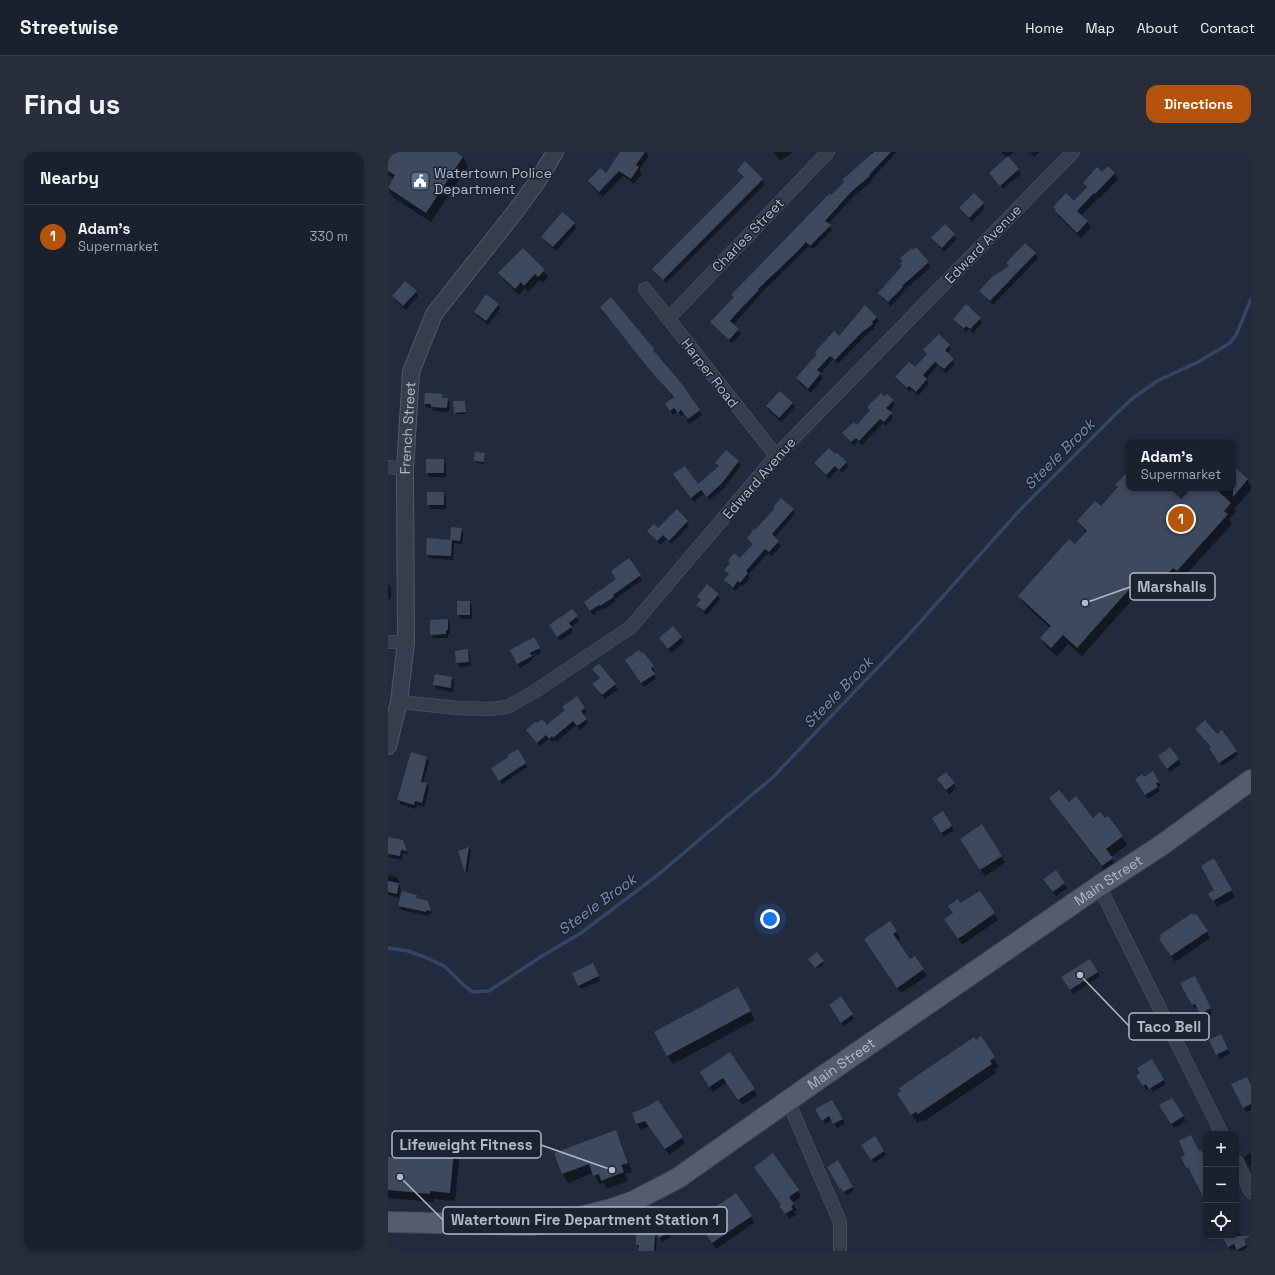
<!DOCTYPE html>
<meta charset="utf-8">
<style>
:root{--surface:#1a202e;--page:#272d3a;--text:#f1f3f6;--muted:#9fa3aa;--line:#383e4a;--accent:#b45309}
body{margin:0;font-family:"Space Grotesk",sans-serif;background:var(--page);color:var(--text)}
.controls{position:absolute;right:12px;bottom:12px;display:grid;overflow:hidden;border-radius:8px;box-shadow:0 2px 6px #0003}
.controls button{width:36px;height:36px;display:grid;place-items:center;padding:0;border:0;border-bottom:1px solid var(--line);background:var(--surface);color:var(--text);font:20px sans-serif}
.you{position:absolute;left:382px;top:767px;width:14px;height:14px;margin:-10px;border:3px solid #fff;border-radius:50%;background:#1a73e8;box-shadow:0 0 0 6px #1a73e833}
.badge{display:grid;place-items:center;width:26px;height:26px;border-radius:50%;background:var(--accent);color:#fff;font-size:13px;font-weight:700}
.pin{position:absolute;translate:-50% -50%;border:2px solid #fff;box-shadow:0 1px 4px #0006}
.popup{position:absolute;left:738px;top:287px;width:110px;height:52px;box-sizing:border-box;display:grid;place-content:center;border-radius:8px;background:var(--surface);filter:drop-shadow(0 1px 3px #0005);font-size:13px;white-space:nowrap;color:var(--muted)}
.popup b{font-size:15px;color:var(--text)}
.popup::after{content:'';position:absolute;left:50%;top:100%;margin-left:-8px;border:8px solid transparent;border-top-color:var(--surface)}
.list{margin:0;padding:0;list-style:none}
h2{display:flex;justify-content:space-between;align-items:center;height:52px;margin:0;padding:0 16px;font-size:17px}
h2 small{font-size:13px;font-weight:400;color:var(--muted)}
.list li{display:grid;grid-template-columns:26px 1fr auto;gap:12px;align-items:center;box-sizing:border-box;height:64px;padding:0 16px;border-top:1px solid var(--line)}
.list b{display:block;font-size:15px;white-space:nowrap}
.list p{margin:0;font-size:13px;white-space:nowrap;color:var(--muted)}
.list em{font-size:13px;font-style:normal;color:var(--muted)}
.icon{flex:none;width:22px;height:22px;fill:none;stroke:currentColor;stroke-width:2;stroke-linecap:round;stroke-linejoin:round}
.map{position:relative;flex:none;width:863px;height:1099px;overflow:hidden;border-radius:12px}
header{display:flex;align-items:center;gap:24px;box-sizing:border-box;height:56px;padding:0 20px;background:var(--surface);border-bottom:1px solid var(--line)}
header strong{font-size:19px}
nav{display:flex;gap:22px;margin-inline-start:auto;font-size:14px}
.intro{display:flex;align-items:center;justify-content:space-between;box-sizing:border-box;height:96px;padding:0 24px}
h1{margin:0;font-size:28px}
.button{padding:10px 18px;border-radius:12px;background:var(--accent);color:#fff;font-size:14px;font-weight:700}
main{display:flex;gap:24px;padding:0 24px}
aside{flex:1;background:var(--surface);border-radius:12px;box-shadow:0 2px 6px #0003}
.map>svg:first-child{display:block}
.shadow{fill:#0007}
.lines{fill:none;stroke-linecap:round;stroke-linejoin:round}
.stream{stroke:#354566;stroke-width:3.5}
.building{fill:#3e495d}
.minor-casing{stroke:#515969;stroke-width:14}
.tertiary-casing{stroke:#515969;stroke-width:18}
.primary-casing{stroke:#3f4757;stroke-width:22}
.minor{stroke:#363e4e;stroke-width:13}
.tertiary{stroke:#363e4e;stroke-width:16}
.primary{stroke:#545d6e;stroke-width:20}
.labels{text-anchor:middle;dominant-baseline:central;stroke-width:3;stroke-linejoin:round;paint-order:stroke}
.poi-label{font-size:14px;fill:#b2b9c9;stroke:#1b2333;text-anchor:start}
.street-label{font-size:14px;fill:#b2b9c9;stroke:#1b2333}
.water-label{font-size:15px;font-style:italic;fill:#788cb2;stroke:#1b2333}
.leader{fill:none;stroke:#b2b9c9;stroke-width:1.5}
.callout-dot{fill:#b2b9c9;stroke:#1b2333;stroke-width:1.5}
.callout{fill:#1b2333;stroke:#b2b9c9;stroke-width:1.5}
.callout-label{font-size:15px;text-anchor:middle;font-weight:bold;fill:#b2b9c9}
</style>
<header>
<strong>Streetwise</strong>
<nav><a>Home</a><a>Map</a><a>About</a><a>Contact</a></nav>
</header>
<div class="intro"><h1>Find us</h1><a class="button">Directions</a></div>
<main>
<aside>
<h2>Nearby<small></small></h2>
<ul class="list">
<li><span class="badge">1</span><div><b>Adam's</b><p>Supermarket</p></div><em>330 m</em></li>
</ul>
</aside>
<div class="map">
<svg width="863" height="1099" viewBox="0 0 863 1099">
<rect width="100%" height="100%" fill="#222b3e"/>
<g class="shadow">
<path d="M0,0H67L75,5L80,14L43,70L5,45L0,36L6,27L0,23Z"/>
<path d="M233,0H258L261,4L251,18L254,22L246,32L235,24L215,45L205,35L201,30L218,23Z"/>
<path d="M386,0H405L392,9Z"/>
<path d="M483,0H509L487,23L483,28L484,29L466,44L440,72L444,78L425,97L421,94L372,142V143L345,173L353,182L344,191L326,174L324,170L346,146L345,143L484,3Z"/>
<path d="M613,0H626L620,6L633,22L615,37L602,21L619,6Z"/>
<path d="M642,0H652L646,5Z"/>
<path d="M357,11L374,28L377,32L278,131L265,117L357,26L350,18Z"/>
<path d="M727,21L730,27L711,47L710,46L693,64L699,70L703,75L693,86L671,65L666,55L686,50L699,36L696,31L714,22Z"/>
<path d="M595,51L597,56L584,70L572,57Z"/>
<path d="M186,71L188,76L168,99L157,89L154,85Z"/>
<path d="M557,73L569,87L556,100L544,86Z"/>
<path d="M528,96L543,115L515,139L516,140L503,154L494,145L491,141L515,115L525,99Z"/>
<path d="M135,97L156,119L160,125L155,131L152,128L140,140L137,136L131,143L115,127L112,121Z"/>
<path d="M647,102L650,106L605,153L595,143L592,139L621,115L619,111Z"/>
<path d="M28,140L30,144L18,158L7,148L5,144Z"/>
<path d="M110,153L112,157L100,173L89,164L87,160Z"/>
<path d="M215,159L265,198L292,232L314,263L301,272L296,262L293,264L289,260L285,263L281,256L286,246Z"/>
<path d="M488,165L491,169L486,175V177L481,180L450,212L445,207L432,222L435,226L423,241L411,231L409,226L451,185Z"/>
<path d="M566,167H592L594,171L585,181L581,177L578,180L569,171Z"/>
<path d="M561,193L563,198L559,202L567,212L558,221L550,213L538,227L541,232L530,244L524,238L522,240L511,230L508,226L527,217L539,202L537,198Z"/>
<path d="M54,243L56,247H59L62,251L61,260L46,259L44,256H39L37,252Z"/>
<path d="M496,245L505,249L507,253L501,260L505,266L498,274L495,271L474,293L470,289L466,294L455,281L469,274Z"/>
<path d="M77,250L78,262H68L67,260Z"/>
<path d="M404,251L407,255L393,270L381,259L379,254Z"/>
<path d="M338,300L351,310L353,314L336,336L322,348L316,341L306,350L289,326L310,334L331,316L328,312Z"/>
<path d="M96,302L97,303L96,312L88,311L87,309Z"/>
<path d="M39,308H55L58,312V325H42L39,321Z"/>
<path d="M458,310L460,315L454,321L450,317L441,327L429,315L427,311Z"/>
<path d="M845,315L859,328L863,334V338L846,357L848,360L841,367L844,372L794,427L790,424L773,443L759,431L694,504L680,492L669,504L658,495L653,486L662,476L636,452L631,444L687,394L698,381L690,369L713,356L730,336L729,333L741,319V336H845Z"/>
<path d="M56,341L58,345V357H43L40,353Z"/>
<path d="M386,355L405,358L407,362L386,386L393,394L384,404L380,401L360,423L362,426L355,434L353,433L348,439L339,432L337,428L341,423L338,418L352,408L366,393L360,386L367,380L387,357Z"/>
<path d="M299,369L301,374L283,392L278,387L272,393L261,379Z"/>
<path d="M73,377L75,381L74,392L66,391L65,408L41,406L39,402L63,389Z"/>
<path d="M241,407L254,428L227,447L228,449L215,458L214,456L205,463L199,454L229,427Z"/>
<path d="M0,431L3,435V447H0Z"/>
<path d="M330,442L332,447L319,463L312,457L310,453L313,449L310,445Z"/>
<path d="M70,450H82L84,455V467H73L70,463Z"/>
<path d="M184,458L191,469L183,475L185,480L172,489L164,477Z"/>
<path d="M60,468L62,473V482H60V486H45L43,482Z"/>
<path d="M293,485L296,490L283,501L272,486Z"/>
<path d="M146,486L153,501L144,506L145,508L132,516L130,512L149,502L148,501L129,511Z"/>
<path d="M80,498L82,502L83,514L72,515L69,511L68,499Z"/>
<path d="M255,501L267,519L265,521L268,526L256,535L240,512Z"/>
<path d="M211,513L230,537L217,547L208,536L212,526Z"/>
<path d="M64,526L66,530L65,540L49,537L46,533Z"/>
<path d="M196,556L199,560L195,563L200,571L192,578L188,573L168,590L167,588L164,590L161,587L152,594L142,582L159,575L178,559Z"/>
<path d="M808,577L829,584L848,599L850,603L834,614L824,600L823,596Z"/>
<path d="M782,597L793,612L782,620L774,609Z"/>
<path d="M129,598L139,615L114,632L104,616Z"/>
<path d="M39,606L41,610L35,631L39,632L41,636L36,655L29,653L28,657L12,652L10,648Z"/>
<path d="M764,621L773,634L770,636L772,639L760,647L748,628L756,626Z"/>
<path d="M552,631L566,632L568,636L561,642Z"/>
<path d="M663,646L680,652L734,684L739,693L723,705L729,715L719,722L668,655Z"/>
<path d="M555,661L566,678L556,685L545,667Z"/>
<path d="M0,688L17,694L20,702L15,701L14,708L0,705Z"/>
<path d="M577,694L613,704L617,711L597,724Z"/>
<path d="M81,696L83,699L79,722L71,699Z"/>
<path d="M826,707L847,745L829,755L822,742L828,739Z"/>
<path d="M668,720L679,736L668,744L659,732Z"/>
<path d="M0,723L9,725L11,729V732L13,736L11,746L0,743Z"/>
<path d="M592,741L610,768L574,793L561,774L566,762L572,752Z"/>
<path d="M28,744L30,748L39,750L45,762H41L40,764L14,758L11,754Z"/>
<path d="M805,765L819,780L822,786L787,810L776,793Z"/>
<path d="M502,770L512,786L509,789L522,808L535,818L539,824L513,841L481,794Z"/>
<path d="M429,802L436,812L429,817L422,807Z"/>
<path d="M702,808L712,824L685,842L674,826Z"/>
<path d="M207,817L212,829L193,837L191,833Z"/>
<path d="M809,829L824,861L815,865L810,855L807,857L794,831Z"/>
<path d="M355,845L367,868L285,912L280,904Z"/>
<path d="M453,846L466,867L456,874L445,857Z"/>
<path d="M592,886L611,915L606,918L608,921L535,970L534,968L529,971L510,942Z"/>
<path d="M835,887L842,902L832,907L822,888Z"/>
<path d="M341,902L369,943L354,953L339,930L325,940L316,926Z"/>
<path d="M764,909L778,932L765,940L762,935L758,938L750,924Z"/>
<path d="M844,933L863,934V958L858,960Z"/>
<path d="M784,947L798,969L786,976L773,953Z"/>
<path d="M444,949L457,971L449,976L444,968L437,972L429,958Z"/>
<path d="M245,962L294,985L297,991L281,1003L262,974L252,978Z"/>
<path d="M227,979L232,988L244,1020L237,1022L240,1029L219,1037L216,1031L211,1032L205,1021L180,1031L175,1022L167,1002Z"/>
<path d="M477,998L496,999L498,1003L486,1011Z"/>
<path d="M66,1001L71,1009L67,1049L46,1047V1050L0,1046V1006L11,1007Z"/>
<path d="M863,1001V1019L856,1005Z"/>
<path d="M450,1010L466,1039L458,1043L456,1039L455,1040L441,1015Z"/>
<path d="M371,1021L410,1039L413,1045L404,1051L409,1058L406,1060L408,1063L401,1067L394,1053Z"/>
<path d="M271,1063L283,1085L274,1090L262,1067Z"/>
<path d="M363,1064L366,1071L328,1097L309,1069Z"/>
<path d="M848,1074L860,1097L857,1099H850L849,1096L843,1098L836,1084H848Z"/>
<path d="M266,1083L269,1087L268,1099H251L249,1093Z"/>
</g>
<g class="lines">
<path class="stream" d="M0,796L20,799L37,805L56,814L78,835L85,840L101,839L154,804L193,781L271,722L385,625L517,487L631,359L730,260L745,246L769,229L810,210L842,191L848,183L863,147"/>
</g>
<g class="building">
<path d="M0,0H68L75,5L38,61L0,36L7,23L0,19Z"/>
<path d="M232,0H257L248,13L251,15L243,27L231,19L211,40L200,29L212,16L218,21Z"/>
<path d="M486,0H503L481,23L482,24L464,39L437,69L443,73L422,94L418,90L410,99L370,137L371,138L347,163L342,169L351,177L341,188L322,170L346,145L343,143L441,42L443,43L456,30L454,28Z"/>
<path d="M620,4L631,17L612,34L601,21Z"/>
<path d="M357,9L375,27L275,128L264,117L356,25L349,18Z"/>
<path d="M720,14L727,21L707,42L706,41L689,59L700,69L689,81L667,59L668,58L665,55L678,41L686,49L699,35L695,31L709,15L714,20Z"/>
<path d="M586,41L596,51L581,66L571,56Z"/>
<path d="M174,60L187,71L165,95L153,85Z"/>
<path d="M557,72L567,82L554,96L543,86Z"/>
<path d="M637,91L648,101L602,149L591,139L604,125L621,114L618,111Z"/>
<path d="M528,95L541,110L514,134L515,135L500,150L490,141L514,114L512,111L515,109L512,106L524,96L525,98Z"/>
<path d="M135,96L157,118L150,125L147,122L136,134L133,130L127,137L110,121Z"/>
<path d="M17,129L29,139L15,154L4,144Z"/>
<path d="M98,142L111,152L98,169L86,160Z"/>
<path d="M223,145L266,197L265,198L293,231L312,258L300,267L293,258L290,261L286,256L282,259L277,252L286,245L261,217L212,155Z"/>
<path d="M578,152L593,166L582,177L578,174L576,177L565,167Z"/>
<path d="M477,153L489,165L484,170L485,172L473,181L447,208L442,204L429,218L433,221L420,237L408,226L429,202L427,200L446,179L451,184Z"/>
<path d="M551,182L562,193L557,198L566,207L556,217L547,210L535,223L539,227L528,240L521,234L519,236L507,225L521,210L527,215L539,202L535,198Z"/>
<path d="M392,239L405,251L391,266L378,254Z"/>
<path d="M37,241L55,242L54,246H60L59,256L43,255V252H36Z"/>
<path d="M493,241L496,244L499,242L506,248L498,256L504,261L496,270L492,267L471,289L468,286L463,290L454,281L466,270L469,273L482,258L479,255Z"/>
<path d="M65,249H77L78,260L66,261Z"/>
<path d="M441,296L447,302L448,300L459,310L451,318L447,314L438,323L426,311Z"/>
<path d="M338,298L351,309L334,331L319,345L313,338L303,346L285,322L297,314L310,332L331,314L327,311Z"/>
<path d="M87,300L97,301L96,310L86,309Z"/>
<rect x="38" y="307" width="18" height="14"/>
<path d="M845,314L860,327L845,345Z"/>
<path d="M741,318V336H827L843,351L836,359L840,362L789,419L785,416L768,435L754,423L689,496L675,483L663,496L652,486L663,474L630,444L681,387L687,392L699,379L689,369L707,349L713,354L730,335L727,333Z"/>
<rect x="39" y="340" width="17" height="13"/>
<path d="M393,346L406,357L384,382L391,389L381,400L377,397L358,419L360,421L352,431L350,429L345,436L336,428L341,422L336,418L342,411L340,409L346,401L352,406L365,392L359,386L366,377L367,378L387,356L385,355Z"/>
<path d="M289,357L300,369L281,389L275,383L269,389L259,379L266,372L270,376Z"/>
<path d="M63,375L74,376L72,389L64,388L63,404L38,403L39,386L62,388Z"/>
<path d="M241,406L253,423L225,443L226,445L212,454L211,453L202,459L196,450L228,427L223,419Z"/>
<path d="M319,432L331,442L316,459L308,453L313,448L309,445Z"/>
<rect x="69" y="449" width="13" height="14"/>
<path d="M184,457L190,464L181,471L184,475L169,485L161,473Z"/>
<path d="M60,467V478H58V482L42,483V468Z"/>
<path d="M285,474L294,485L280,497L271,486Z"/>
<path d="M146,485L152,496L142,501L144,504L129,512L122,498Z"/>
<path d="M80,497L81,510L68,511L67,499Z"/>
<path d="M251,498L253,501L255,500L266,514L263,516L267,522L253,531L237,508Z"/>
<path d="M211,512L228,532L214,543L204,532L212,526L204,517Z"/>
<path d="M47,522L64,525L63,536L45,533Z"/>
<path d="M189,544L197,556L193,559L199,567L189,574L185,569L165,586L164,584L161,587L158,583L149,591L138,578L147,570L149,571L154,567L159,573L177,558L174,555Z"/>
<path d="M817,568L829,582L834,578L849,599L831,611L821,596L823,595L807,577Z"/>
<path d="M782,595L791,607L779,617L770,604Z"/>
<path d="M130,597L138,611L111,629L103,616L120,605V603Z"/>
<path d="M23,600L39,605L33,630L39,631L34,651L27,649L26,653L9,648Z"/>
<path d="M765,619L771,630L768,631L770,635L757,643L747,627L754,622L756,625Z"/>
<path d="M558,620L567,631L558,638L549,627Z"/>
<path d="M671,638L681,650L688,644L705,666L712,660L717,666L720,664L735,684L718,697L725,706L714,714L661,646Z"/>
<path d="M555,659L564,674L553,681L544,666Z"/>
<path d="M594,672L614,704L592,718L572,687Z"/>
<path d="M0,685L15,688L19,699L13,698L12,704L0,702Z"/>
<path d="M81,695L77,721L70,699Z"/>
<path d="M826,706L844,738L825,749L820,742L826,738L813,714Z"/>
<path d="M668,718L677,731L665,740L655,727Z"/>
<path d="M0,729L11,731L9,742L0,740Z"/>
<path d="M14,739L29,743L28,746L40,749L43,759L39,758L38,760L10,754Z"/>
<path d="M592,739L607,761L570,787L556,767L565,761L560,754L570,747L572,751Z"/>
<path d="M804,761L805,763L808,762L820,779L783,804L771,787L773,785L772,783Z"/>
<path d="M502,769L509,779L505,782L522,807L527,804L536,817L509,836L476,787Z"/>
<path d="M429,800L436,809L427,816L420,807Z"/>
<path d="M702,807L710,820L682,838L673,825Z"/>
<path d="M205,811L211,824L190,834L184,821Z"/>
<path d="M807,824L823,856L812,862L807,852L804,853L792,831Z"/>
<path d="M350,835L363,859L279,904L266,880Z"/>
<path d="M453,844L465,862L453,871L441,853Z"/>
<path d="M833,882L840,897L828,903L821,888Z"/>
<path d="M593,884L607,905L602,909L604,912L530,962L528,960L523,963L509,942L513,939L511,936L586,885L588,888Z"/>
<path d="M342,900L367,937L350,948L335,926L321,935L312,920Z"/>
<path d="M764,907L776,928L761,937L758,932L755,934L748,924L752,921L749,916Z"/>
<path d="M859,925L863,933V952L855,956L843,932Z"/>
<path d="M784,946L796,964L783,972L771,953Z"/>
<path d="M270,948L295,985L277,997L257,969L248,972L244,961L257,956Z"/>
<path d="M444,948L455,967L445,972L441,964L434,969L427,957Z"/>
<path d="M228,978L240,1011L233,1013L236,1020L213,1029L211,1022L205,1024L201,1012L174,1022L166,1001Z"/>
<path d="M803,983L811,999L813,998L818,1009V1050L800,1015L798,1016L793,1005L797,1003L791,989Z"/>
<path d="M487,984L496,999L483,1008L473,993Z"/>
<path d="M46,998L66,1000L62,1041L42,1039V1042L0,1038V1005L10,1006L11,999L45,1003Z"/>
<path d="M385,1001L411,1038L401,1045L406,1052L403,1054L405,1057L397,1062L391,1054L393,1053L366,1015Z"/>
<path d="M450,1008L465,1035L455,1040L453,1036L452,1037L439,1015Z"/>
<path d="M348,1041L364,1064L324,1091L308,1068Z"/>
<path d="M271,1062L281,1080L271,1086L261,1067Z"/>
<path d="M252,1081L267,1082L266,1099H250L251,1093H248V1083Z"/>
<path d="M834,1084H863L856,1087L858,1093L849,1098L846,1092L840,1095Z"/>
</g>
<g class="lines">
<g class="minor-casing">
<g id="minor">
<path d="M257,137L388,304"/>
<path d="M280,167L440,0"/>
<path d="M0,315L17,317"/>
<path d="M0,490H18"/>
<path d="M11,550L70,556L101,557L119,555L146,540L243,475L388,304L685,0"/>
<path d="M711,734L834,982"/>
<path d="M400,949L452,1070V1099"/>
<path d="M848,1009L863,1040"/>
</g>
</g>
<g class="tertiary-casing">
<g id="tertiary">
<path id="s1" d="M0,594L11,550L18,490L17,317L23,220L46,162L127,60L149,30L167,0"/>
</g>
</g>
<g class="primary-casing">
<g id="primary">
<path id="s2" d="M0,1070L143,1073L184,1067L224,1057L246,1049L290,1026L428,929L711,734L774,693L863,628"/>
</g>
</g>
<use href="#minor" class="minor"/>
<use href="#tertiary" class="tertiary"/>
<use href="#primary" class="primary"/>
</g>
<defs>
<g id="civic-square" transform="scale(1)"><rect x="-9" y="-9" width="18" height="18" rx="4" fill="#5c6f8a" stroke="#1b2333"/><path d="M-.6-6.5H3V-4.5H.6V-3L4-1V1h2V6H-6V1h2V-1L-.6-3ZM-1.2 2.5V6h2.4V2.5Z" fill="#fff"/></g>
</defs>
<g fill-rule="evenodd">
<use href="#civic-square" x="32" y="29"/>
</g>
<g class="labels">
<g class="poi-label">
<text x="46" y="21">Watertown Police<tspan x="46" dy="16">Department</tspan></text>
</g>
<g class="street-label">
<text transform="translate(360 83) rotate(-46)">Charles Street</text>
<text transform="translate(595 92) rotate(-46)">Edward Avenue</text>
<text transform="translate(322 221) rotate(52)">Harper Road</text>
<text stroke="none"><textPath href="#s1" startOffset="320">French Street</textPath></text>
<text transform="translate(371 326) rotate(-49)">Edward Avenue</text>
<text stroke="none"><textPath href="#s2" startOffset="822">Main Street</textPath></text>
<text stroke="none"><textPath href="#s2" startOffset="498">Main Street</textPath></text>
</g>
<g class="water-label">
<text transform="translate(671 302) rotate(-45)">Steele Brook</text>
<text transform="translate(450 540) rotate(-46)">Steele Brook</text>
<text transform="translate(209 752) rotate(-36)">Steele Brook</text>
</g>
</g>
<path class="leader" d="M697 451L742 435M692 823L741 874M224 1018L153 993M12 1025L55 1068"/>
<g class="callout-dot">
<circle cx="697" cy="451" r="4"/>
<circle cx="692" cy="823" r="4"/>
<circle cx="224" cy="1018" r="4"/>
<circle cx="12" cy="1025" r="4"/>
</g>
<g class="callout">
<rect x="742" y="421" width="85" height="27" rx="4"/>
<rect x="741" y="861" width="80" height="27" rx="4"/>
<rect x="4" y="979" width="149" height="27" rx="4"/>
<rect x="55" y="1055" width="284" height="27" rx="4"/>
</g>
<g class="callout-label">
<text x="784" y="440">Marshalls</text>
<text x="781" y="880">Taco Bell</text>
<text x="78" y="998">Lifeweight Fitness</text>
<text x="197" y="1073">Watertown Fire Department Station 1</text>
</g>
</svg>
<div class="controls">
<button>+</button>
<button>−</button>
<button><svg class="icon" aria-label="locate" viewBox="0 0 24 24"><circle cx="12" cy="12" r="6"/><path d="M12 2v4M12 18v4M2 12h4M18 12h4"/></svg></button>
</div>
<div class="you"></div>
<div class="pin badge" style="left:793px;top:367px">1</div>
<div class="popup"><b>Adam's</b>Supermarket</div>
</div>
</main>
